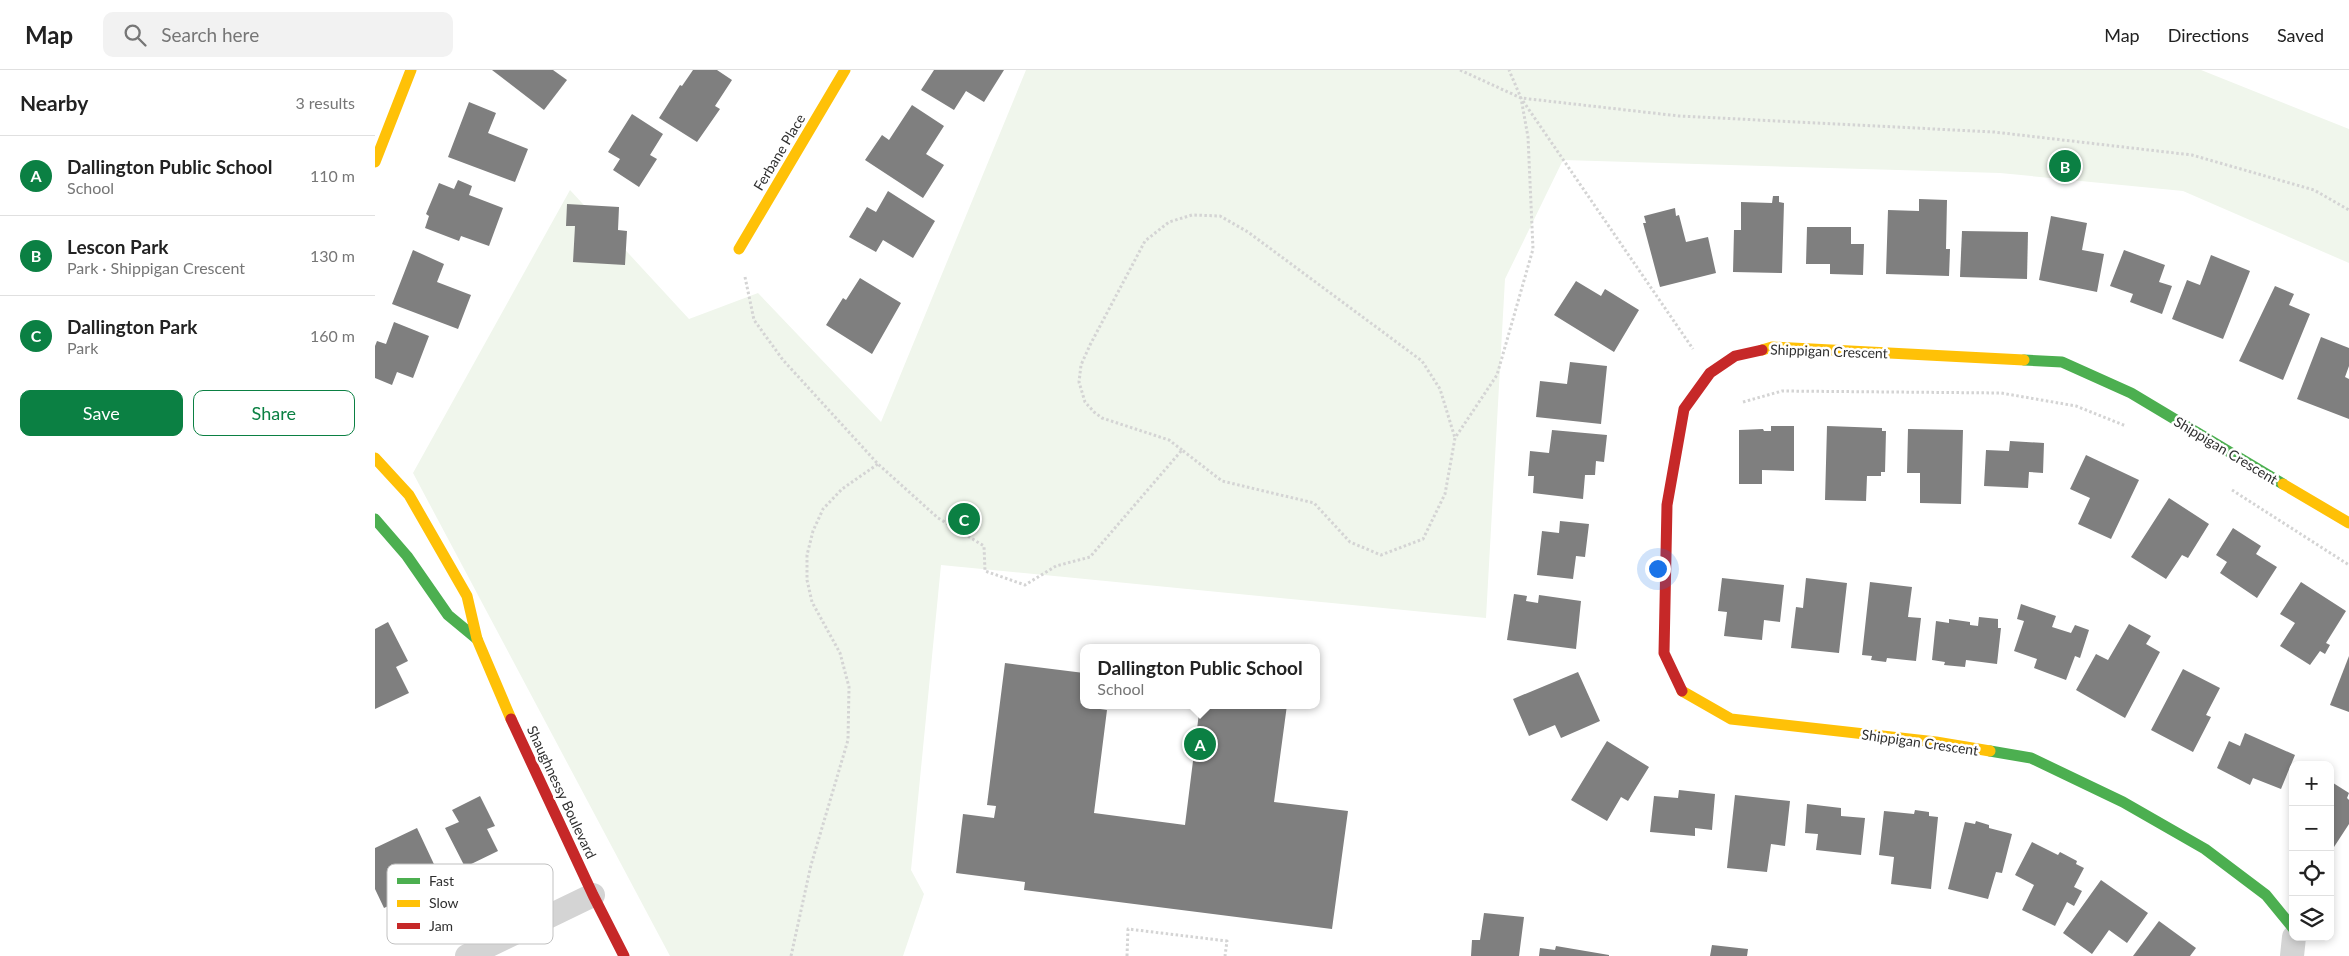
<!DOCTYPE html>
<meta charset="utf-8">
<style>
:root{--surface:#fff;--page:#f2f2f2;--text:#222;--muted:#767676;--line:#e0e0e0;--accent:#0b8043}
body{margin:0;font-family:Lato,sans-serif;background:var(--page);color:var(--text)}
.controls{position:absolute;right:15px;bottom:15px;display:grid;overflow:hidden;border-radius:10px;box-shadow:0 2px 8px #0003}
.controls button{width:45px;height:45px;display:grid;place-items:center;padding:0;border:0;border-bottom:1px solid var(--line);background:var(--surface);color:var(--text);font:25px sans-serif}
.you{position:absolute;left:1282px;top:498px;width:18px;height:18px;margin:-12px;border:4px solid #fff;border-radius:50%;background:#1a73e8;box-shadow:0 0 0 8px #1a73e833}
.badge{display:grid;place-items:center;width:32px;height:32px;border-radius:50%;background:var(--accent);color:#fff;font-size:16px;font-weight:700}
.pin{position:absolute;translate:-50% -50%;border:2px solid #fff;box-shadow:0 1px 5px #0006}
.popup{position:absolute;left:705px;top:574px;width:240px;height:65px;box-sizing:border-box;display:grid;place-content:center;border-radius:10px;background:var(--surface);filter:drop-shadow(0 1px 4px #0005);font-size:16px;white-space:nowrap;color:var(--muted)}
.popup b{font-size:19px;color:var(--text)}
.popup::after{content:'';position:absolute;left:50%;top:100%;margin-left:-10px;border:10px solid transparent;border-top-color:var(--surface)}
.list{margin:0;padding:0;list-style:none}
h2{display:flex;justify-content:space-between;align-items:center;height:65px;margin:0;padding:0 20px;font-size:21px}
h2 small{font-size:16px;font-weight:400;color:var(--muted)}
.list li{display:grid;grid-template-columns:32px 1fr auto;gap:15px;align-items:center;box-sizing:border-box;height:80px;padding:0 20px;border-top:1px solid var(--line)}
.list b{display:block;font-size:19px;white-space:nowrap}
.list p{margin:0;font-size:16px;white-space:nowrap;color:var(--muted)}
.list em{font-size:16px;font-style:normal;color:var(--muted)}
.actions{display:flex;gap:10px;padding:15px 20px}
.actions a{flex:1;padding:11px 0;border:1px solid var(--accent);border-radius:10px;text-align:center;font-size:18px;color:var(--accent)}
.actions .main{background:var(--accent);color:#fff}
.icon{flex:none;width:28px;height:28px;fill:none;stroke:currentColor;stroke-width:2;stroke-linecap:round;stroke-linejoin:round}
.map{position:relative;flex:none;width:1974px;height:886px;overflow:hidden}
header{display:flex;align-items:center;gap:30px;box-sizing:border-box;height:70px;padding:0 25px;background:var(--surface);border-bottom:1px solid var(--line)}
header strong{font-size:24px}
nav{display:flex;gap:28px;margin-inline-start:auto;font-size:18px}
.search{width:350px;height:45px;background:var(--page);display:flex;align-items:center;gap:12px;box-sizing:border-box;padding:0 18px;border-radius:10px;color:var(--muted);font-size:19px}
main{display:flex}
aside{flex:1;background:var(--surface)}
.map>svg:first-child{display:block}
.green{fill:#f0f6ec}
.building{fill:#7f7f7f}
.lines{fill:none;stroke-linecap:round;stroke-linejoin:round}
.path{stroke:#d4d4d4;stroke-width:3;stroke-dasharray:2.5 2.5;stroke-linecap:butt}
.street{stroke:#d4d4d4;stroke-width:24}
.fast{stroke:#4caf50;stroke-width:11}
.slow{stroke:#ffc107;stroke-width:11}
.jam{stroke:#c62828;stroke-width:11}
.labels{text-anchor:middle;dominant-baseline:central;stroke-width:5;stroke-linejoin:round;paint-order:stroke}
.street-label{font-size:14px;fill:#2f2f2f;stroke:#fff}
.key{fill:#fff;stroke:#c1c1c1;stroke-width:1}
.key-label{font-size:14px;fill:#2f2f2f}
</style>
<header>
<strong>Map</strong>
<div class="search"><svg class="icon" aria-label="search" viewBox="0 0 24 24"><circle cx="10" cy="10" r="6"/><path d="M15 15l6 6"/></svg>Search here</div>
<nav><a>Map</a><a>Directions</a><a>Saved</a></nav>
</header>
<main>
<aside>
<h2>Nearby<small>3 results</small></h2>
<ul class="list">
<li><span class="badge">A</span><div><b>Dallington Public School</b><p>School</p></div><em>110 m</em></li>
<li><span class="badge">B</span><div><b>Lescon Park</b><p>Park · Shippigan Crescent</p></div><em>130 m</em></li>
<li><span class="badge">C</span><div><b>Dallington Park</b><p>Park</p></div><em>160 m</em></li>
</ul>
<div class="actions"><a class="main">Save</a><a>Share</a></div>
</aside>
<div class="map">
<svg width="1974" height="886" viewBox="0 0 1974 886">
<rect width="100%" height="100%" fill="#fff"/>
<path class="green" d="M651,0H1826L1974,59V193L1808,121L1625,103L1188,90L1130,209L1111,548L566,495L536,800L549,824L528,886H295L38,403L195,120L314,249L383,223L506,352Z"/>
<g class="building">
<path d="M117,0H178L192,10L169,40Z"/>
<path d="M318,0H342L357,10L340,36L345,39L322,72L284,48L305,15L307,16Z"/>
<path d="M559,0H629L609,32L591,21L579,40L546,20Z"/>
<path d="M94,32L121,43L113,63L153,79L140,112L73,87Z"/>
<path d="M537,35L569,56L551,84L569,95L548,128L490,90L507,65L514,70Z"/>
<path d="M257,44L288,64L275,85L282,89L264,117L238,100L245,89L233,82Z"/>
<path d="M83,110L97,116L94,125L128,138L114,176L86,166L84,171L50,158L54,146L51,144L64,113L79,119Z"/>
<path d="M513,121L560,151L538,188L508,170L501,182L474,167L492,137L501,142Z"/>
<path d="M1398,126H1404V132L1409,133L1407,203L1358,202L1359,160H1366V132L1397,133Z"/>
<path d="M1544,129L1572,130L1571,179H1575L1574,206L1511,204L1513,140L1544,141Z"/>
<path d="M192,134L244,137L243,160L252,161L250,195L198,192L200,156H191Z"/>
<path d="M1300,138L1301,146L1304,145L1311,172L1333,167L1341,203L1285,217L1268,153H1271L1269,146Z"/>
<path d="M1676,146L1712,153L1707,180L1729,184L1722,222L1664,210Z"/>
<path d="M1432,157H1476V174H1489L1488,205L1455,204V194H1431Z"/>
<path d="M1587,161L1653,162L1652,209L1585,207Z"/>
<path d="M38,180L69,194L62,212L96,225L83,259L17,234Z"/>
<path d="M1749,180L1790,195L1784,212L1797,216L1787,244L1755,232L1758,224L1735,216Z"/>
<path d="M1836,185L1875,201L1848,269L1797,249L1812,210L1825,215Z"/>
<path d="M485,208L526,233L497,284L451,255L468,228L471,230Z"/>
<path d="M1201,211L1226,226L1230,219L1264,240L1239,282L1179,245Z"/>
<path d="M1900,216L1919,224L1914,235L1935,244L1908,310L1864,291Z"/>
<path d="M19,252L54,266L38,308L22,302L17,315L0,308V276L2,271L11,274Z"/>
<path d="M1946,267L1974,278V296L1970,307L1974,309V349L1922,329Z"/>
<path d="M1195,292L1232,296L1226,354L1161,347L1165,311L1192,314Z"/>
<path d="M1396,356H1419V401L1387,400V414H1364V360L1388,359L1389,361H1396Z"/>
<path d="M1452,356L1507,358V361H1511L1510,402H1506V406H1492L1491,431L1450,430Z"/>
<path d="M1533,359L1588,360L1586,434L1545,433V403H1532Z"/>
<path d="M1177,360L1232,365L1229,392L1221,391L1220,405H1210L1208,429L1158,423L1159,406H1153L1155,381L1174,383Z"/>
<path d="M1635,371L1669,373L1668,403L1654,402L1653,418L1609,416L1611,380L1634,381Z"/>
<path d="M1711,385L1764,410L1736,469L1703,454L1715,428L1695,419Z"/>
<path d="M1794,428L1834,454L1813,488L1807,485L1791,509L1756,487Z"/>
<path d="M1185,451L1214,454L1210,487L1201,486L1198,509L1162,505L1167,461L1184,463Z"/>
<path d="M1858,458L1886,476L1881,484L1902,497L1882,528L1845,503L1852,492L1841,485Z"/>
<path d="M1347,508L1409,515L1405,552L1389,550L1387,570L1349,566L1352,542L1343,541Z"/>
<path d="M1431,508L1472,513L1464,583L1416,578L1421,537L1428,538Z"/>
<path d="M1495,512L1537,517L1533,547L1546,548L1541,591L1512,588L1511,592L1496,590L1497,586L1487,585Z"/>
<path d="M1926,512L1971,541L1951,573L1955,575L1950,584L1945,581L1935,595L1905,576L1920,553L1905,544Z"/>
<path d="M1139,524L1152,526L1151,531L1163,533L1164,525L1206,531L1201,579L1132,570Z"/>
<path d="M1646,534L1681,546L1677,557L1696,563L1700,555L1714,560L1705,588L1700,586L1691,610L1659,598L1662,589L1639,581L1649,551L1642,549Z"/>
<path d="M1604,547L1623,549V558H1626L1622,594L1591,590L1590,597L1569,595L1570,592L1557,590L1561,551L1574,553V549L1595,552V555L1603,556Z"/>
<path d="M13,552L33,591L21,597L34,623L0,639V559Z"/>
<path d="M1754,554L1776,566L1771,574L1785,582L1750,648L1701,620L1721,584L1733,590Z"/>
<path d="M1974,586V642L1955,635Z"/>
<path d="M630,593L709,603V635H725V639L732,640L719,743L810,755L825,635H912L899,732L973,741L957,859L649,820L650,812L581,803L588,744L619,748L621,736L612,735Z"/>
<path d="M1808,599L1845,618L1831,645L1836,647L1818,682L1776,660Z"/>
<path d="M1203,602L1225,651L1186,668L1180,655L1154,666L1138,629Z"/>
<path d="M1870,663L1920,685L1906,719L1878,708L1875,715L1842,698L1854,671L1865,676Z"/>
<path d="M1232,671L1274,697L1253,731L1246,727L1232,751L1196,730Z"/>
<path d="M1955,711L1974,723L1972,728L1974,730V754L1959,777L1955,774Z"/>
<path d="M1304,720L1340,724L1337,760L1320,758V766L1275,762L1279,726L1303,728Z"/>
<path d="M1360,725L1415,731L1410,776L1396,774L1392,802L1352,798Z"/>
<path d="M105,726L120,756L112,759L123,781L90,797L70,758L84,752L77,740Z"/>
<path d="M1432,734L1466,738V746L1490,748L1486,785L1441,780L1443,764L1430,763Z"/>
<path d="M1540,740L1554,742V746L1563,747L1556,819L1516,814L1519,787L1504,785L1509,741L1539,744Z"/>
<path d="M1601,751L1614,755V758L1637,764L1627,803L1621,802L1613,829L1573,819L1590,752L1600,754Z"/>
<path d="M42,758L65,807L50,815L52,818L9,838L0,819V778Z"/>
<path d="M1657,772L1683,785L1685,782L1702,791L1701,794L1709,798L1699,817L1707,821L1699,836L1692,832L1680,856L1647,840L1659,815L1640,805Z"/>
<path d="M1726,810L1773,843L1752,873L1734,860L1717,884L1688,863Z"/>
<path d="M1109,843L1149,847L1144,886H1096L1097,870H1105Z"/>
<path d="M1784,851L1821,878L1815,886H1758Z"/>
<path d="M1337,875L1373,879L1372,886H1335Z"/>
<path d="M1181,876L1234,885V886H1164L1165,878L1180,880Z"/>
</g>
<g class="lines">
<g class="path">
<path d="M1085,0L1146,28L1304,46L1619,62L1817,85L1939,120L1974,140"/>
<path d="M1148,31L1318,279"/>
<path d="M370,207L379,250L408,290L503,394L563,448L609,476L610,501L650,515L681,496L715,487L807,380L847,411L939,433L975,472L1006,485L1048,469L1070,424L1080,368L1122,305L1158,179L1153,67L1146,28L1134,0"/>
<path d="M1368,332L1407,321L1626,323L1701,336L1751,356"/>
<path d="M807,380L794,370L727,348L719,342L710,332L704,312L706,295L715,275L770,171L794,152L817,145L845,146L873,162L1047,291L1065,319L1080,368"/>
<path d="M1857,420L1974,495"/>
<path d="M416,886L436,795L473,670L474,617L465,583L437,532L432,510V485L438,461L448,439L467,419L503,394"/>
<path d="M752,886L753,859L852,871L850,886"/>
</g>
<g class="street">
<path d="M92,886L218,825"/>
<path d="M1917,886L1919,867"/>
</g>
<g class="fast">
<path d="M1649,290L1687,292L1756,323L1908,414"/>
<path d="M0,449L32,486L73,545L102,569"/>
<path d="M1615,681L1656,688L1748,732L1830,779L1891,825L1918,858"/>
</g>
<g class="slow">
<path d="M0,92L36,0"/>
<path d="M364,179L470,0"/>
<path d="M1387,280L1397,277L1649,290"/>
<path d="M0,388L34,425L92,526L102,569L136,649"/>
<path d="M1908,414L1974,453"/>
<path d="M1307,621L1356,649L1561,672L1615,681"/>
</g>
<g class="jam">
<path d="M1307,621L1289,583L1292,435L1309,339L1335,303L1360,286L1387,280"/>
<path d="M136,649L218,825L249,886"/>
</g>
</g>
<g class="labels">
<g class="street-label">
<text transform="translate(404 82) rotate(-59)">Ferbane Place</text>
<text transform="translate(1454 281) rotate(2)">Shippigan Crescent</text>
<text transform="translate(1851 380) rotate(31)">Shippigan Crescent</text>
<text transform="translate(1545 672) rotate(8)">Shippigan Crescent</text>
<text transform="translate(187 722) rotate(65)">Shaughnessy Boulevard</text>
</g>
</g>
<rect x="12" y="794" width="166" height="80" rx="8" class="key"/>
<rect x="22" y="808" width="23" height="6" fill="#4caf50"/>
<rect x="22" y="830" width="23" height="7" fill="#ffc107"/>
<rect x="22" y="853" width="23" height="6" fill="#c62828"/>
<g class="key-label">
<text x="54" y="816">Fast</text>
<text x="54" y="838">Slow</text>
<text x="54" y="861">Jam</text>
</g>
</svg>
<div class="controls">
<button>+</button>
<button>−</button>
<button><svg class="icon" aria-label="locate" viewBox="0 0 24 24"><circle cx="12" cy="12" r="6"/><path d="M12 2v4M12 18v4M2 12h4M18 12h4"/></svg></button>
<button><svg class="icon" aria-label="layers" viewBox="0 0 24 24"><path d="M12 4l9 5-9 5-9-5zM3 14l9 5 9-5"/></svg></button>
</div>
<div class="you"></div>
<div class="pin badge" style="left:825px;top:674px">A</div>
<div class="popup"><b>Dallington Public School</b>School</div>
<div class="pin badge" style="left:1690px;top:96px">B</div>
<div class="pin badge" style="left:589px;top:449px">C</div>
</div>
</main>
